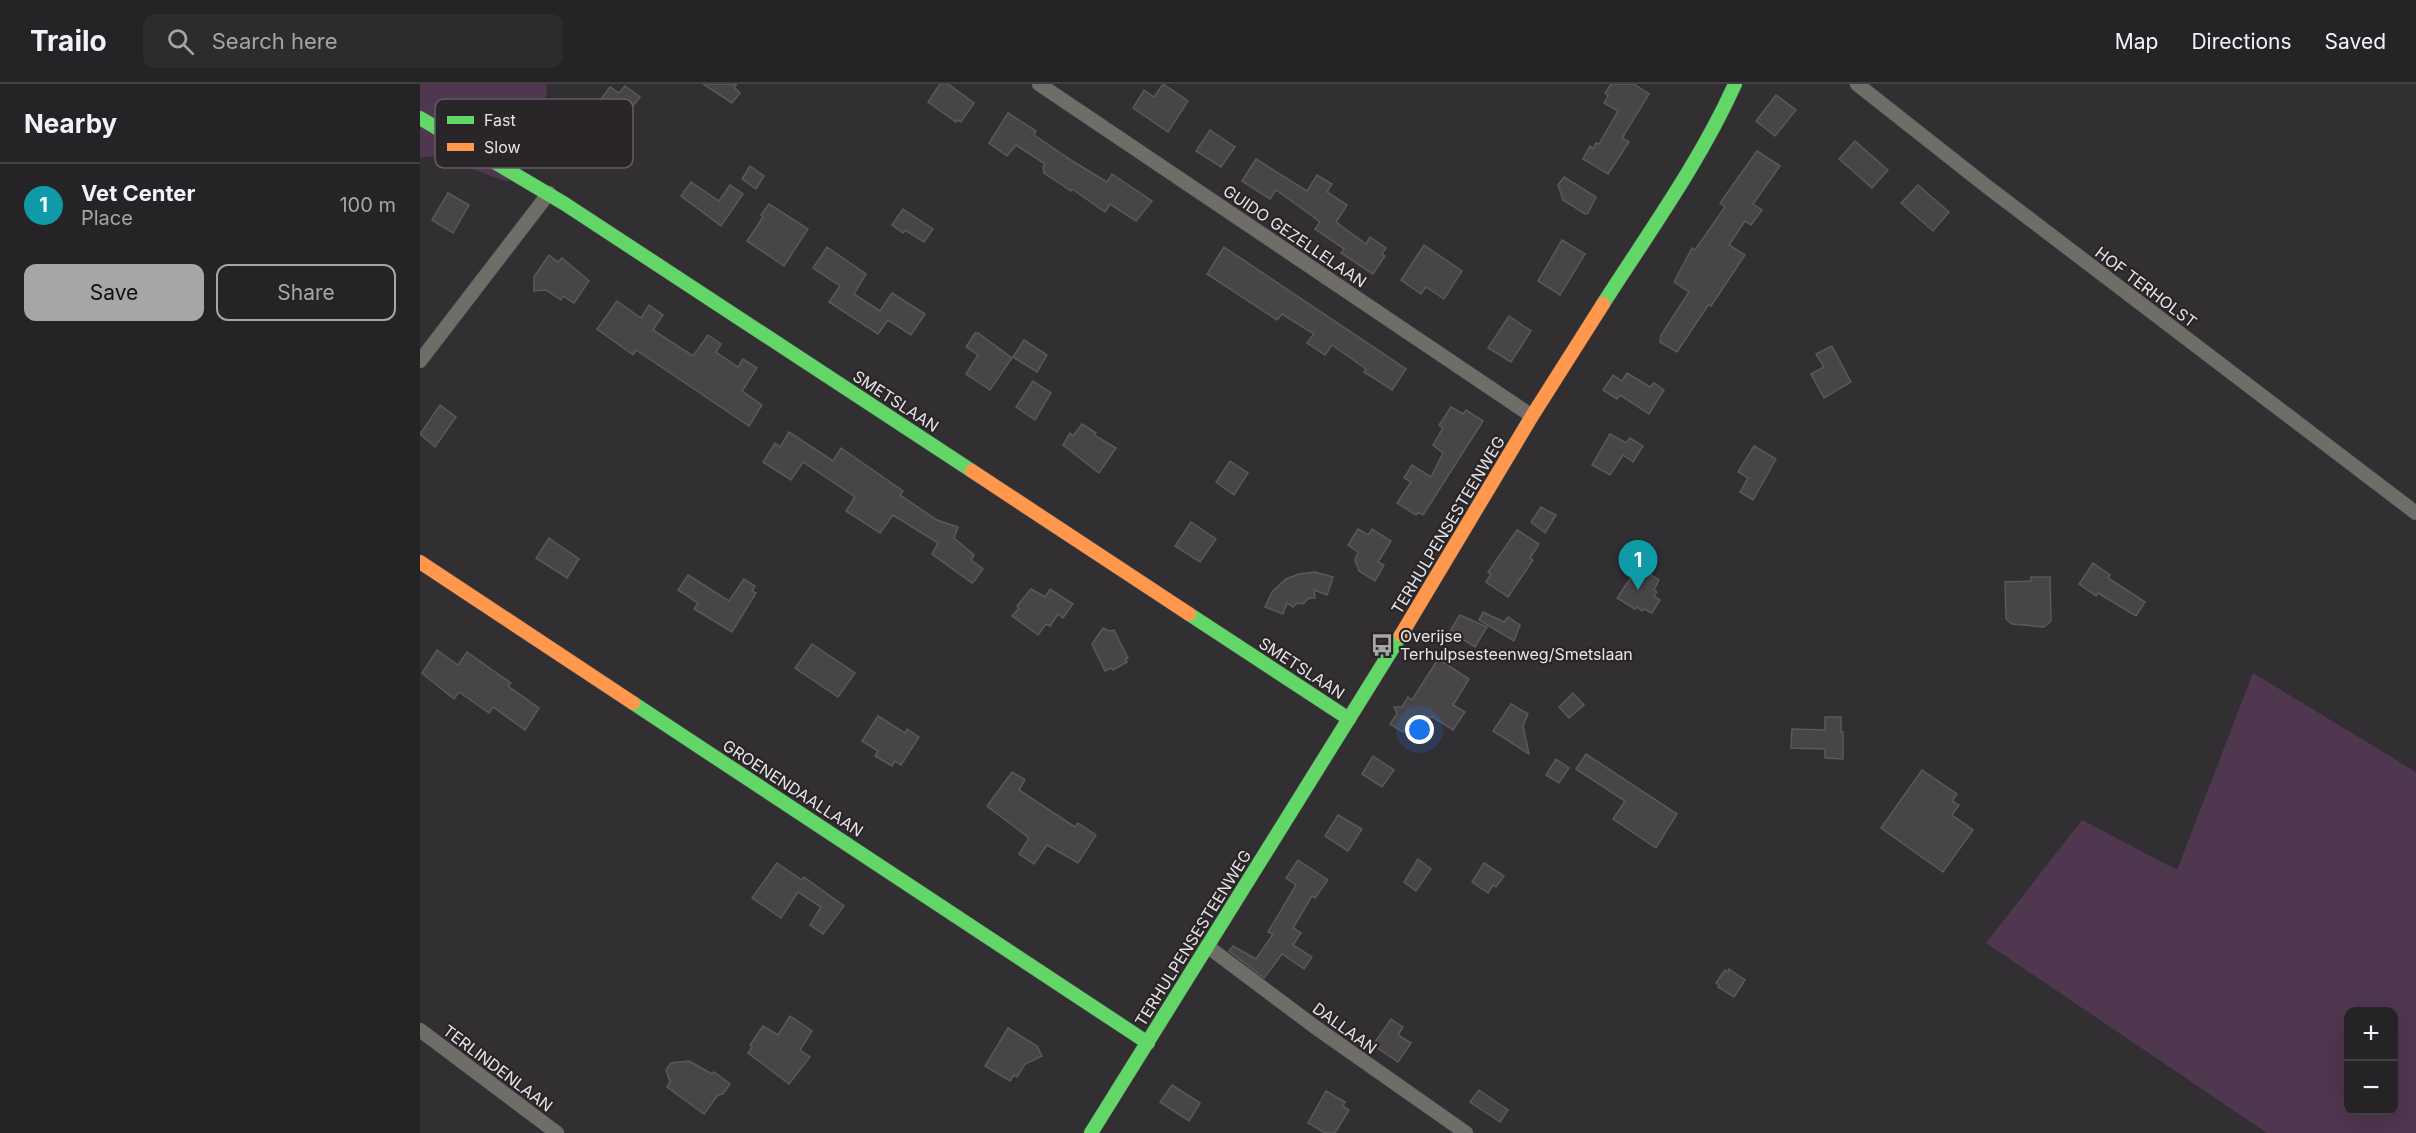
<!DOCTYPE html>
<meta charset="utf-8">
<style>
:root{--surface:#262326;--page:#2e2b2e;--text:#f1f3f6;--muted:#a4a4a7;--line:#424043;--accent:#a8a5a8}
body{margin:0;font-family:Inter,sans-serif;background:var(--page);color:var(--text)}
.controls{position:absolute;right:18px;bottom:18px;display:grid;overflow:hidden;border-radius:12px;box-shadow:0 6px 24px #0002}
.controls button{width:54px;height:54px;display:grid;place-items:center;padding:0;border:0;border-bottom:2px solid var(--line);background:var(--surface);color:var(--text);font:30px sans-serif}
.you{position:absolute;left:1000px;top:646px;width:21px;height:21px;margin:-15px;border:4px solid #fff;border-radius:50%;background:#1a73e8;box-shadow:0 0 0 9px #1a73e833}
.badge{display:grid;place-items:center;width:39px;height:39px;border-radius:50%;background:var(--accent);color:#fff;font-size:20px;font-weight:700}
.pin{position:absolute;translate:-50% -50px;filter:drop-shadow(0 2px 3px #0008)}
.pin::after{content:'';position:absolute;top:32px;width:21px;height:18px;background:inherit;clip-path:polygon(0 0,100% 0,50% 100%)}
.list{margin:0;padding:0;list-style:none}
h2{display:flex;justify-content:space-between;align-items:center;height:78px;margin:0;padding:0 24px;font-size:26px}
h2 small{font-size:20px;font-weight:400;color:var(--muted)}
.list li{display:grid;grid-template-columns:39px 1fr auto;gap:18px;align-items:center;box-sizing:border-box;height:84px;padding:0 24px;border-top:2px solid var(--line)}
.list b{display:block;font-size:22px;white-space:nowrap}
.list p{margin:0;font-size:20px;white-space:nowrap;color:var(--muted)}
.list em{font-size:20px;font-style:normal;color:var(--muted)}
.actions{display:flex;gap:12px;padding:18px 24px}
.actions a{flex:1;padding:14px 0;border:2px solid var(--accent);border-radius:12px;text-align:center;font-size:21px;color:var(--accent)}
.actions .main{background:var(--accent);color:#111}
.icon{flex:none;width:33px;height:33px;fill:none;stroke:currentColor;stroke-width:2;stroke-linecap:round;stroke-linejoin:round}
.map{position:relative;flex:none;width:1996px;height:1049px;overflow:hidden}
header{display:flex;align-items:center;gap:36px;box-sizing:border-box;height:84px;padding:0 30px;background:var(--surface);border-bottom:2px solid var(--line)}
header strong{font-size:28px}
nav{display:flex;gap:33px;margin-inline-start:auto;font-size:21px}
.search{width:420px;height:54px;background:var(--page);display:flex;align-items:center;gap:15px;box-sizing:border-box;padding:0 21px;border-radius:12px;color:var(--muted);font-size:22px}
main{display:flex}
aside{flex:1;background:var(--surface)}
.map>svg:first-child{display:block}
.green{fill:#4f374f;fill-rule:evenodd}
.building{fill:#474547;stroke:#5b585b;stroke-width:1.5}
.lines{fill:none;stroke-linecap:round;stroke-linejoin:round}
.street-casing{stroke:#4e4d4e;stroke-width:15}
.fast-casing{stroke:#4e4d4e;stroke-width:15}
.slow-casing{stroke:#4e4d4e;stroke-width:15}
.street{stroke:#6e6d68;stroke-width:14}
.fast{stroke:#63d668;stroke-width:14}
.slow{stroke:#ff974d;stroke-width:14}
.labels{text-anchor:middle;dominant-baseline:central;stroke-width:4.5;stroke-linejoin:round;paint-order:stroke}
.street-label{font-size:16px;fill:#e7e4e7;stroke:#292529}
.poi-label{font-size:16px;fill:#e7e4e7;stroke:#292529;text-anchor:start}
.key{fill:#292529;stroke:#625e62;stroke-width:1.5}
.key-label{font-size:16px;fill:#e7e4e7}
</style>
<header>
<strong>Trailo</strong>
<div class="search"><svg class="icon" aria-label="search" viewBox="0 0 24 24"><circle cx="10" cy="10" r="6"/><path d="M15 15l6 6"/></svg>Search here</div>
<nav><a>Map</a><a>Directions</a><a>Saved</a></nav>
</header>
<main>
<aside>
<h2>Nearby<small></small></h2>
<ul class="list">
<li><span class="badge" style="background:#0f9aa8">1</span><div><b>Vet Center</b><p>Place</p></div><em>100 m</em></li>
</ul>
<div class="actions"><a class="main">Save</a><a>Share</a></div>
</aside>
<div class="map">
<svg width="1996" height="1049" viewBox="0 0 1996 1049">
<rect width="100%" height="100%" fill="#322f32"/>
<g class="green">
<path d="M0,0H126L127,9L88,98L16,72L0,74Z"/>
<path d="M1833,589L1996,688V1049H1847L1566,859L1662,736L1757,786ZM1928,928H1974V1026H1928Z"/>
</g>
<g class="building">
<path d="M283,0H317L314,3L320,9L312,19Z"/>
<path d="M520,0H528L554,19L541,38L538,36L536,38L508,18Z"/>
<path d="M743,0L768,17L748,48L713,24L724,6L734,13Z"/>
<path d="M1191,0H1214L1229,10L1202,54L1209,58L1188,90L1163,75L1170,62L1173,65L1176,59L1179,60L1198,27L1184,19L1188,12L1185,9Z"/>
<path d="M205,2L220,13L195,45L172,27L190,3L199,9Z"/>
<path d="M1356,11L1376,26L1355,52L1336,37Z"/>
<path d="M588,29L616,47L614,51L654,78L687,98L692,90L732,117L716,137L690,120L685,128L652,105L651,107L624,89L623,83L625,80L596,61L587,72L569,59Z"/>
<path d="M790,46L815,63L801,83L776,67Z"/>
<path d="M1435,57L1468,86L1452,104L1419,75Z"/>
<path d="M1337,67L1360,82L1333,120L1342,126L1331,141L1325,137L1309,161L1325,171L1291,222L1289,220L1257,268L1240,258L1241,251L1269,208L1254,198L1272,164L1275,166L1305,123L1300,119Z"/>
<path d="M836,75L887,107L897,91L912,100L907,108L927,121L916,138L946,160L950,153L966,164L962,170L965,172L953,190L921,169L924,165L895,145L900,138L877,121L856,106L850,115L822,97Z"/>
<path d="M330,82L344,92L336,105L322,95Z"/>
<path d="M1144,93L1176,113L1168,129L1165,130L1143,116L1138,101Z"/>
<path d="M271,98L299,117L310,101L323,110L301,142L261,112Z"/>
<path d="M1498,101L1529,128L1513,147L1481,119Z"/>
<path d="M28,109L49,121L33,149L12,136Z"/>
<path d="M349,120L388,145L364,182L327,157L343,133L341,131Z"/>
<path d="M483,125L513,145L504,158L485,146L483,149L472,141Z"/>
<path d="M1142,156L1165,170L1140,211L1118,197Z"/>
<path d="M1004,161L1042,187L1024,215L1006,203L1001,210L981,196Z"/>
<path d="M407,163L446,190L434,210L460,227L472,209L505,230L491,251L468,236L458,250L409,218L420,202L393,184Z"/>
<path d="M804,163L986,285L972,306L944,288L946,285L912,261L905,271L887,259L894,250L862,230L857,236L787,190Z"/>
<path d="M129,171L138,178L142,174L169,197L154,219L143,212L141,216L126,206L114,207V193Z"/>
<path d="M197,217L221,234L229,221L243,231L233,246L273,272L288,251L301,260L296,268L318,283L323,275L337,284L322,307L342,321L329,342L216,266L213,271L177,245Z"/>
<path d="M1089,232L1111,247L1091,278L1068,264Z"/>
<path d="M555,249H558L592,274L570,306L546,290L558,271L546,263Z"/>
<path d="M604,256L627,271L617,288L593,273Z"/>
<path d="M1412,262L1431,298L1404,314L1391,290L1404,283L1396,270Z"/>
<path d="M1207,289L1230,303L1234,299L1244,306L1229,330L1200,311L1197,315L1183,306L1193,291L1202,297Z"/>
<path d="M613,297L631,309L615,336L596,323Z"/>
<path d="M20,321L36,333L15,363L0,350Z"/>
<path d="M1031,323L1043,330L1046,326L1063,337L1003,431L998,428L996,431L977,419L991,398L984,394L992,381L1011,393L1023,369L1013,361L1023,344L1019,341Z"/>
<path d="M662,340L676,349L674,351L696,364L679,389L643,361L650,349L653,352Z"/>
<path d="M369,348L413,377L421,364L483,407L480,411L517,436L538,443L534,454L554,471L551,476L563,485L555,496L552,499L512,470L518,459L473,431L460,449L426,427L435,413L383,378L371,396L343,378L355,359L360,363Z"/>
<path d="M1190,350L1206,359L1210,354L1223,362L1213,378L1203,371L1190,391L1172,381Z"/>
<path d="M1334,362L1356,375L1333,416L1320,408L1328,394L1318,388Z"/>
<path d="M810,377L828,389L814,411L796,398Z"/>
<path d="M1121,423L1136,431L1125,449L1111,438Z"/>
<path d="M771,438L796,455L780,478L755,462Z"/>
<path d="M938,445L948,451L952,445L971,457L958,478L964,481L955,497L939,487L935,476L938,468L928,461Z"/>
<path d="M1097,446L1119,460L1110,474L1113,476L1088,513L1066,498L1071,490L1068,488Z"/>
<path d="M129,454L159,475L147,494L116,474Z"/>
<path d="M1673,479L1690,491L1688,494L1725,518L1716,532L1678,509L1676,512L1659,500Z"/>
<path d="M1218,483L1239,496L1234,506L1237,508L1234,512L1240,516L1232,529L1224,525L1222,527L1217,523L1215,525L1197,514Z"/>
<path d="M895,488L913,493L907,511L894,506L895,514H889L883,520L877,519L873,523L867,519L863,530L845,523L852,508L866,495L879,490Z"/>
<path d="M268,491L309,517L324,495L335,502L332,507L336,509L312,548L274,525L278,519L258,506Z"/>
<path d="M1611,493H1630L1631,537L1624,543L1592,540L1586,535L1585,498L1611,497Z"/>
<path d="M611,505L625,513L630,505L653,520L643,534L638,530L630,542L626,540L618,551L592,532L599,524L597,522Z"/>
<path d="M1063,528L1084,538L1088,533L1100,541L1094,557L1059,536Z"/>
<path d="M1040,531L1067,543L1055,563L1030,547Z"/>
<path d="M683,544L689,547L694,546L708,574L705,575L707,578L693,586L691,584L685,587L672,560Z"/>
<path d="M392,560L435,589L418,613L375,584Z"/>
<path d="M17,566L38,581L47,568L91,599L88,602L119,624L105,646L73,623L69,629L39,608L34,615L2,589Z"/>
<path d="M1018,575L1049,595L1033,621L1045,628L1033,646L1013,633L999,635L993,642L989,640L983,648L970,640L977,630L974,623H982L988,613L992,616Z"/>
<path d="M1153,609L1164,621L1149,634L1139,623Z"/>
<path d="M1091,620L1108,630L1103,642L1109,670L1073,647Z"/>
<path d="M458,632L485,649L487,645L499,653L481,681L475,677L472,682L455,672L458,667L442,657Z"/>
<path d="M1405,633H1421V648H1423V675L1405,674V665L1371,664L1372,645L1405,646Z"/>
<path d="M1166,670L1257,730L1236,764L1193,735L1205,717L1156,685Z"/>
<path d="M953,672L974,686L962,703L942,690Z"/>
<path d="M1136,675L1149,684L1139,699L1126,691Z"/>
<path d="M1502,686L1537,710L1532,717L1539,721L1532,731L1553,746L1523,788L1461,744Z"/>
<path d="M592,688L605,696L599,706L655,743L658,739L676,751L658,779L627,761L614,780L599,770L609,754L567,722Z"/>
<path d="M918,731L942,745L928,767L905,752Z"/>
<path d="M998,775L1011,785L996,807L984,798Z"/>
<path d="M878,776L908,796L895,814L892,812L873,844L881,849L873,861L892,873L884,885L862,870L844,894L809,867L813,862L836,875L853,850L848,848L876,801L866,794Z"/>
<path d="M357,779L382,796L384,793L424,822L403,850L390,841L401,823L378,808L361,834L332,814Z"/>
<path d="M1064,779L1084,792L1076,803L1073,801L1068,809L1052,798Z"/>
<path d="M1309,885L1325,896L1314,913L1298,903L1299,901L1296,899L1305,886L1308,888Z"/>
<path d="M370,932L392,947L380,966L390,973L369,1000L328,969L332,963L330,961L343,942L358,951Z"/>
<path d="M971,935L983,943L978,951L991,959L978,978L953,961Z"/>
<path d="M588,944L617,962L622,972L605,980L597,993L594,991L590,997L565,982Z"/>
<path d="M269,977L292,990L294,988L310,1000L303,1010L298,1011L284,1030L247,1003L250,998L246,986L251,979Z"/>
<path d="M752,1001L780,1019L769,1037L740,1018Z"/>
<path d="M1059,1006L1088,1026L1080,1038L1050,1018Z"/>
<path d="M906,1007L925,1018L923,1022L929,1026L915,1049H905L888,1039Z"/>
</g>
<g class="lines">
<g class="street-casing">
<g id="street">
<path d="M619,0L1112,332"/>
<path d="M1437,0L1565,101L1996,429"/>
<path d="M0,277L129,109"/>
<path d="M787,862L895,943L1046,1049"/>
<path d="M0,946L137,1049"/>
</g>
</g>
<g class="fast-casing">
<g id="fast">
<path d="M0,34L145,120L552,387"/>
<path d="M1183,220C1229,148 1280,78 1315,0"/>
<path d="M769,530L929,635"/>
<path d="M213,619L728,959"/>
<path d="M671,1049L981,551"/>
</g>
</g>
<g class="slow-casing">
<g id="slow">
<path d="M552,387L769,530"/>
<path d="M0,478L213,619"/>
<path d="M981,551L1112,332L1183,220"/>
</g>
</g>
<use href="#street" class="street"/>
<use href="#fast" class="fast"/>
<use href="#slow" class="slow"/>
</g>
<defs>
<g id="bus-bare" transform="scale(1.8)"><path d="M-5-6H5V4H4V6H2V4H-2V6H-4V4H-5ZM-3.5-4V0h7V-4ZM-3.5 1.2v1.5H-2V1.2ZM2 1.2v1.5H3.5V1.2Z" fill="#a8a5a8" stroke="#292529" stroke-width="2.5" paint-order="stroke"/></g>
</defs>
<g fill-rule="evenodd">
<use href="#bus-bare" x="962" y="561"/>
</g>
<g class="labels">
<g class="street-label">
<text transform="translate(875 152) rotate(34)">GUIDO GEZELLELAAN</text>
<text transform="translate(1726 203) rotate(37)">HOF TERHOLST</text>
<text transform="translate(476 317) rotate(33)">SMETSLAAN</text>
<text transform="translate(1028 441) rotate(-59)">TERHULPENSESTEENWEG</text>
<text transform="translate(882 584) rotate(33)">SMETSLAAN</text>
<text transform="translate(373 704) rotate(33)">GROENENDAALLAAN</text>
<text transform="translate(773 854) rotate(-58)">TERHULPENSESTEENWEG</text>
<text transform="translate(925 944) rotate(36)">DALLAAN</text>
<text transform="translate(78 984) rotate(37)">TERLINDENLAAN</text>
</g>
<g class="poi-label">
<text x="980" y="552">Overijse<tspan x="980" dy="18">Terhulpsesteenweg/Smetslaan</tspan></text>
</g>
</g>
<rect x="15" y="15" width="198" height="69" rx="9" class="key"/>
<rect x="27" y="32" width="27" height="8" fill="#63d668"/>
<rect x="27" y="59" width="27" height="8" fill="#ff974d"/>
<g class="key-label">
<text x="64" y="42">Fast</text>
<text x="64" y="69">Slow</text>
</g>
</svg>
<div class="controls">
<button>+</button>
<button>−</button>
</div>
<div class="you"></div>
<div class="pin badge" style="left:1218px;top:506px;background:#0f9aa8">1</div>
</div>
</main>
